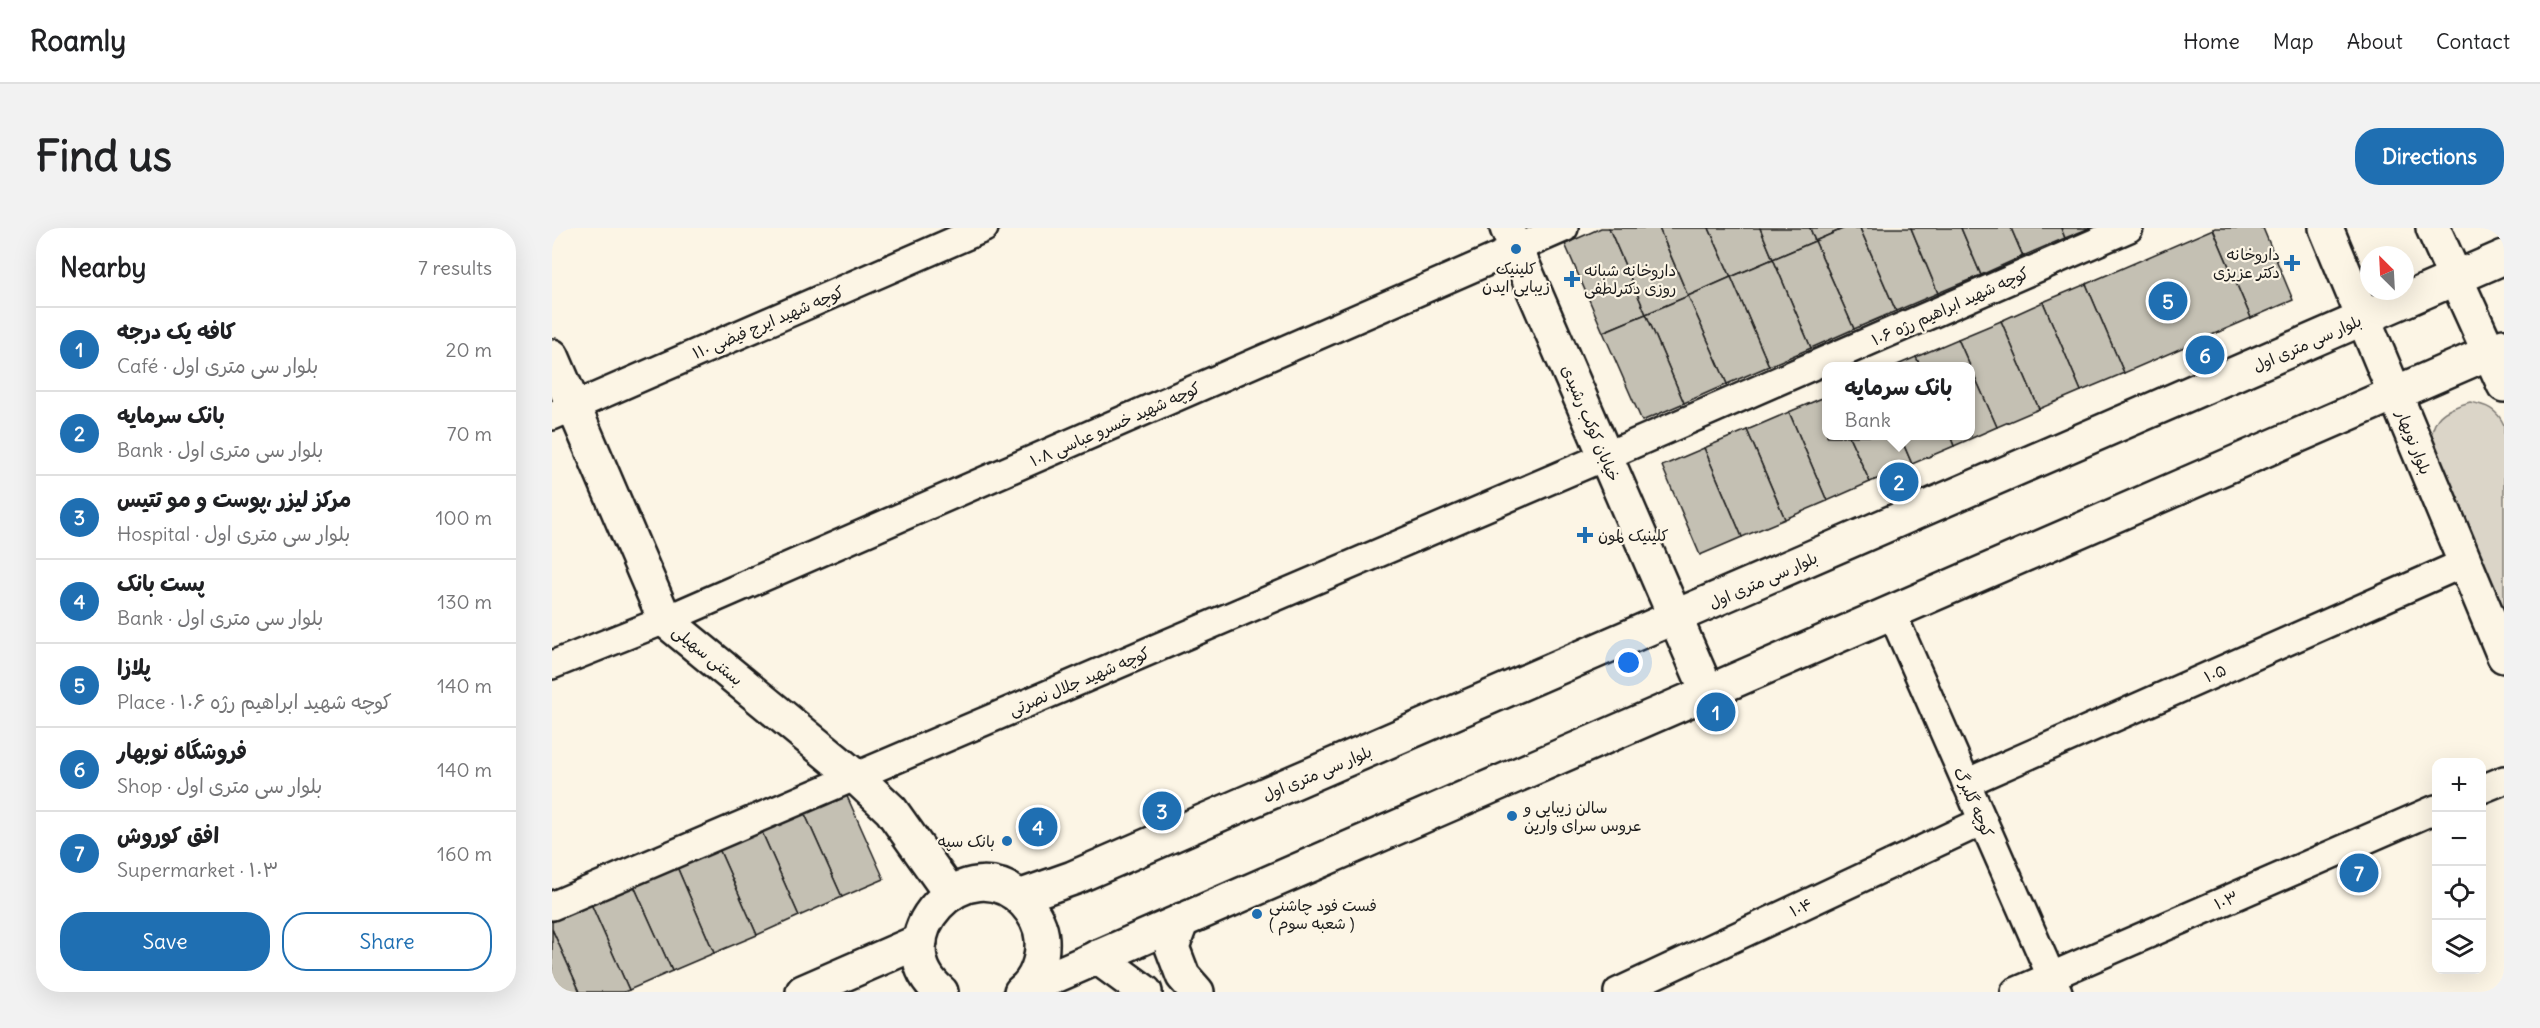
<!DOCTYPE html>
<meta charset="utf-8">
<style>
:root{--surface:#fff;--page:#f2f2f2;--text:#202124;--muted:#757577;--line:#e0e0e0;--accent:#1f6fb2}
body{margin:0;font-family:Delius,"Playpen Sans Arabic",sans-serif;background:var(--page);color:var(--text)}
.controls{position:absolute;right:18px;bottom:18px;display:grid;overflow:hidden;border-radius:12px;box-shadow:0 6px 24px #0002}
.controls button{width:54px;height:54px;display:grid;place-items:center;padding:0;border:0;border-bottom:2px solid var(--line);background:var(--surface);color:var(--text);font:30px sans-serif}
.compass{position:absolute;left:1808px;top:18px;width:54px;height:54px;border-radius:50%;background:var(--surface);box-shadow:0 6px 24px #0002;rotate:336deg}
.you{position:absolute;left:1077px;top:435px;width:21px;height:21px;margin:-15px;border:4px solid #fff;border-radius:50%;background:#1a73e8;box-shadow:0 0 0 9px #1a73e833}
.badge{display:grid;place-items:center;width:39px;height:39px;border-radius:50%;background:var(--accent);color:#fff;font-size:20px;font-weight:700}
.pin{position:absolute;translate:-50% -50%;border:3px solid #fff;box-shadow:0 2px 6px #0006}
.popup{position:absolute;left:1270px;top:134px;width:153px;height:78px;box-sizing:border-box;display:grid;place-content:center;border-radius:12px;background:var(--surface);filter:drop-shadow(0 2px 4px #0005);font-size:20px;white-space:nowrap;color:var(--muted)}
.popup b{font-size:22px;color:var(--text)}
.popup::after{content:'';position:absolute;left:50%;top:100%;margin-left:-12px;border:12px solid transparent;border-top-color:var(--surface)}
.list{margin:0;padding:0;list-style:none}
h2{display:flex;justify-content:space-between;align-items:center;height:78px;margin:0;padding:0 24px;font-size:26px}
h2 small{font-size:20px;font-weight:400;color:var(--muted)}
.list li{display:grid;grid-template-columns:39px 1fr auto;gap:18px;align-items:center;box-sizing:border-box;height:84px;padding:0 24px;border-top:2px solid var(--line)}
.list b{display:block;font-size:22px;white-space:nowrap}
.list p{margin:0;font-size:20px;white-space:nowrap;color:var(--muted)}
.list em{font-size:20px;font-style:normal;color:var(--muted)}
.actions{display:flex;gap:12px;padding:18px 24px}
.actions a{flex:1;padding:14px 0;border:2px solid var(--accent);border-radius:24px;text-align:center;font-size:21px;color:var(--accent)}
.actions .main{background:var(--accent);color:#fff}
.icon{flex:none;width:33px;height:33px;fill:none;stroke:currentColor;stroke-width:2;stroke-linecap:round;stroke-linejoin:round}
.map{position:relative;flex:none;width:1952px;height:764px;overflow:hidden;border-radius:24px}
header{display:flex;align-items:center;gap:36px;box-sizing:border-box;height:84px;padding:0 30px;background:var(--surface);border-bottom:2px solid var(--line)}
header strong{font-size:28px}
nav{display:flex;gap:33px;margin-inline-start:auto;font-size:21px}
.intro{display:flex;align-items:center;justify-content:space-between;box-sizing:border-box;height:144px;padding:0 36px}
h1{margin:0;font-size:42px}
.button{padding:15px 27px;border-radius:24px;background:var(--accent);color:#fff;font-size:21px;font-weight:700}
main{display:flex;gap:36px;padding:0 36px}
aside{flex:1;background:var(--surface);border-radius:24px;box-shadow:0 6px 24px #0002}
.map>svg:first-child{display:block}
.green{fill:#dbd5c8;stroke:#7c7872;stroke-width:1.5}
.building{fill:#c4c0b3;stroke:#1c1c1c;stroke-width:1.5}
.lines{fill:none;stroke-linecap:round;stroke-linejoin:round}
.street-casing{stroke:#1c1c1c;stroke-width:32}
.secondary-casing{stroke:#1c1c1c;stroke-width:38}
.street{stroke:#fcf5e5;stroke-width:27}
.secondary{stroke:#fcf5e5;stroke-width:33}
.poi-dot{fill:#1f6fb2;stroke:#fcf5e5;stroke-width:2}
.labels{text-anchor:middle;dominant-baseline:central;stroke-width:4.5;stroke-linejoin:round;paint-order:stroke}
.poi-label{font-size:16px;fill:#1c1c1c;stroke:#fcf5e5;text-anchor:start}
.street-label{font-size:16px;fill:#1c1c1c;stroke:#fcf5e5}
</style>
<header>
<strong>Roamly</strong>
<nav><a>Home</a><a>Map</a><a>About</a><a>Contact</a></nav>
</header>
<div class="intro"><h1>Find us</h1><a class="button">Directions</a></div>
<main>
<aside>
<h2>Nearby<small>7 results</small></h2>
<ul class="list">
<li><span class="badge">1</span><div><b>کافه یک درجه</b><p>Café · بلوار سی متری اول</p></div><em>20 m</em></li>
<li><span class="badge">2</span><div><b>بانک سرمایه</b><p>Bank · بلوار سی متری اول</p></div><em>70 m</em></li>
<li><span class="badge">3</span><div><b>مرکز لیزر ،پوست و مو تتیس</b><p>Hospital · بلوار سی متری اول</p></div><em>100 m</em></li>
<li><span class="badge">4</span><div><b>پست بانک</b><p>Bank · بلوار سی متری اول</p></div><em>130 m</em></li>
<li><span class="badge">5</span><div><b>پلازا</b><p>Place · کوچه شهید ابراهیم رژه ۱۰۶</p></div><em>140 m</em></li>
<li><span class="badge">6</span><div><b>فروشگاه نوبهار</b><p>Shop · بلوار سی متری اول</p></div><em>140 m</em></li>
<li><span class="badge">7</span><div><b>افق کوروش</b><p>Supermarket · ۱۰۳</p></div><em>160 m</em></li>
</ul>
<div class="actions"><a class="main">Save</a><a>Share</a></div>
</aside>
<div class="map">
<svg width="1952" height="764" viewBox="0 0 1952 764">
<rect width="100%" height="100%" fill="#fcf5e5"/>
<filter id="ink" filterUnits="userSpaceOnUse"><feTurbulence type="fractalNoise" baseFrequency=".0167" numOctaves="2"/><feDisplacementMap in="SourceGraphic" scale="12" xChannelSelector="R" yChannelSelector="G"/><feConvolveMatrix kernelMatrix="1 2 1 2 8 2 1 2 1" color-interpolation-filters="sRGB"/></filter>
<g filter="url(#ink)">
<path class="green" d="M1918,174C1934,177 1945,181 1952,197V383L1878,219C1880,188 1890,182 1918,174Z"/>
<g class="building">
<path d="M1049,0H1057L1094,86L1051,104L1013,16Z"/>
<path d="M1057,0H1107L1136,68L1094,86Z"/>
<path d="M1107,0H1157L1179,49L1136,68Z"/>
<path d="M1157,0H1208L1221,31L1179,49Z"/>
<path d="M1208,0H1258L1263,13L1221,31Z"/>
<path d="M1258,0H1293L1263,13Z"/>
<path d="M1293,0H1308L1344,83L1302,101L1263,13Z"/>
<path d="M1308,0H1359L1386,65L1344,83Z"/>
<path d="M1359,0H1409L1429,47L1386,65Z"/>
<path d="M1409,0H1459L1471,28L1429,47Z"/>
<path d="M1459,0H1509L1513,10L1471,28Z"/>
<path d="M1509,0H1538L1513,10Z"/>
<path d="M1663,0H1711L1741,72L1699,90L1661,1Z"/>
<path d="M1661,1L1699,90L1572,145L1534,56Z"/>
<path d="M1263,13L1302,101L1259,120L1221,31Z"/>
<path d="M1221,31L1259,120L1217,138L1179,49Z"/>
<path d="M1179,49L1217,138L1175,156L1136,68Z"/>
<path d="M1534,56L1572,145L1529,163L1491,74Z"/>
<path d="M1136,68L1175,156L1132,175L1094,86Z"/>
<path d="M1491,74L1529,163L1487,181L1449,93Z"/>
<path d="M1094,86L1132,175L1090,193L1051,104Z"/>
<path d="M1449,93L1487,181L1445,199L1406,111Z"/>
<path d="M1406,111L1418,138H1368L1364,129Z"/>
<path d="M1364,129L1368,138H1343Z"/>
<path d="M1419,140L1445,199L1402,218L1398,208H1419Z"/>
<path d="M1275,168V208H1297L1318,254L1275,273L1237,184Z"/>
<path d="M1237,184L1275,273L1233,291L1195,202Z"/>
<path d="M1195,202L1233,291L1190,309L1152,220Z"/>
<path d="M1297,208H1348L1360,236L1318,254Z"/>
<path d="M1348,208H1398L1402,218L1360,236Z"/>
<path d="M1152,220L1190,309L1148,327L1110,238Z"/>
<path d="M294,566L332,651L290,669L252,584Z"/>
<path d="M252,584L290,669L247,688L209,602Z"/>
<path d="M209,602L247,688L205,707L167,621Z"/>
<path d="M167,621L205,707L162,725L125,639Z"/>
<path d="M125,639L162,725L120,743L82,658Z"/>
<path d="M82,658L120,743L77,762L39,676Z"/>
<path d="M39,676L77,762L72,764H28L0,701V694Z"/>
<path d="M0,701L28,764H0Z"/>
</g>
<g class="lines">
<g class="street-casing">
<g id="street">
<path d="M0,188L432,0"/>
<path d="M1339,383L1506,764"/>
<path d="M0,437L113,392L1012,0"/>
<path d="M1414,555L1912,335"/>
<path d="M1930,561L1952,552"/>
<path d="M0,678L1054,228L1577,0"/>
<path d="M1066,764L1431,593"/>
<path d="M1463,764L1884,581"/>
</g>
</g>
<g class="secondary-casing">
<g id="secondary">
<path d="M955,0L1155,463"/>
<path d="M1774,0L1952,428"/>
<path d="M1881,0L1952,157"/>
<path d="M0,128L113,392L304,549L339,582L398,665"/>
<path d="M467,669L521,650L1952,29"/>
<path d="M630,692L620,719L631,748L645,764"/>
<path d="M545,729L593,764"/>
<path d="M473,761L1952,118"/>
<path d="M251,764L368,713"/>
<path d="M389,764C325,713 416,613 473,675C482,685 489,697 490,711C491,731 485,752 469,764"/>
</g>
</g>
<use href="#street" class="street"/>
<use href="#secondary" class="secondary"/>
</g>
</g>
<g class="poi-dot">
<circle cx="964" cy="21" r="6"/>
<path d="M1737 26h6v6h6v6h-6v6h-6v-6h-6v-6h6z"/>
<path d="M1017 42h6v6h6v6h-6v6h-6v-6h-6v-6h6z"/>
<path d="M1030 298h6v6h6v6h-6v6h-6v-6h-6v-6h6z"/>
<circle cx="960" cy="588" r="6"/>
<circle cx="455" cy="613" r="6"/>
<circle cx="705" cy="686" r="6"/>
</g>
<g class="labels">
<g class="poi-label">
<text x="1728" y="26" text-anchor="end">داروخانه<tspan x="1728" dy="18">دکتر عزیزی</tspan></text>
<text x="964" y="40" text-anchor="middle">کلینیک<tspan x="964" dy="18">زیبایی ایدن</tspan></text>
<text x="1032" y="42">داروخانه شبانه<tspan x="1032" dy="18">روزی دکترلطفی</tspan></text>
<text x="1046" y="307">کلینیک لمون</text>
<text x="972" y="579">سالن زیبایی‌ و<tspan x="972" dy="18">عروس سرای وارین</tspan></text>
<text x="443" y="613" text-anchor="end">بانک سپه</text>
<text x="717" y="677">فست فود چاشنی<tspan x="717" dy="18">( شعبه سوم )</tspan></text>
</g>
<g class="street-label">
<text transform="translate(1398 78) rotate(-24)">کوچه شهید ابراهیم رژه ۱۰۶</text>
<text transform="translate(216 94) rotate(-23)">کوچه شهید ایرج فیضی ۱۱۰</text>
<text transform="translate(1755 115) rotate(-24)">بلوار سی متری اول</text>
<text transform="translate(1039 195) rotate(67)">خیابان کوکب رشیدی</text>
<text transform="translate(563 196) rotate(-24)">کوچه شهید خسرو عباسی ۱۰۸</text>
<text transform="translate(1862 214) rotate(68)">بلوار نوبهار</text>
<text transform="translate(1211 352) rotate(-24)">بلوار سی متری اول</text>
<text transform="translate(156 427) rotate(39)">بستنی سهیلی</text>
<text transform="translate(1663 445) rotate(-24)">۱۰۵</text>
<text transform="translate(527 453) rotate(-23)">کوچه شهید جلال نصرتی</text>
<text transform="translate(765 545) rotate(-23)">بلوار سی متری اول</text>
<text transform="translate(1422 574) rotate(66)">کوچه گلبرگ</text>
<text transform="translate(1674 672) rotate(-23)">۱۰۳</text>
<text transform="translate(1249 679) rotate(-25)">۱۰۴</text>
</g>
</g>
</svg>
<div class="controls">
<button>+</button>
<button>−</button>
<button><svg class="icon" aria-label="locate" viewBox="0 0 24 24"><circle cx="12" cy="12" r="6"/><path d="M12 2v4M12 18v4M2 12h4M18 12h4"/></svg></button>
<button><svg class="icon" aria-label="layers" viewBox="0 0 24 24"><path d="M12 4l9 5-9 5-9-5zM3 14l9 5 9-5"/></svg></button>
</div>
<svg class="compass" viewBox="-18 -18 36 36"><path d="M0-13l5 13h-10z" fill="#e53935"/><path d="M0 13l5-13h-10z" fill="#757577"/></svg>
<div class="you"></div>
<div class="pin badge" style="left:1164px;top:484px">1</div>
<div class="pin badge" style="left:1347px;top:254px">2</div>
<div class="popup"><b>بانک سرمایه</b>Bank</div>
<div class="pin badge" style="left:610px;top:583px">3</div>
<div class="pin badge" style="left:486px;top:599px">4</div>
<div class="pin badge" style="left:1616px;top:73px">5</div>
<div class="pin badge" style="left:1653px;top:127px">6</div>
<div class="pin badge" style="left:1807px;top:645px">7</div>
</div>
</main>
